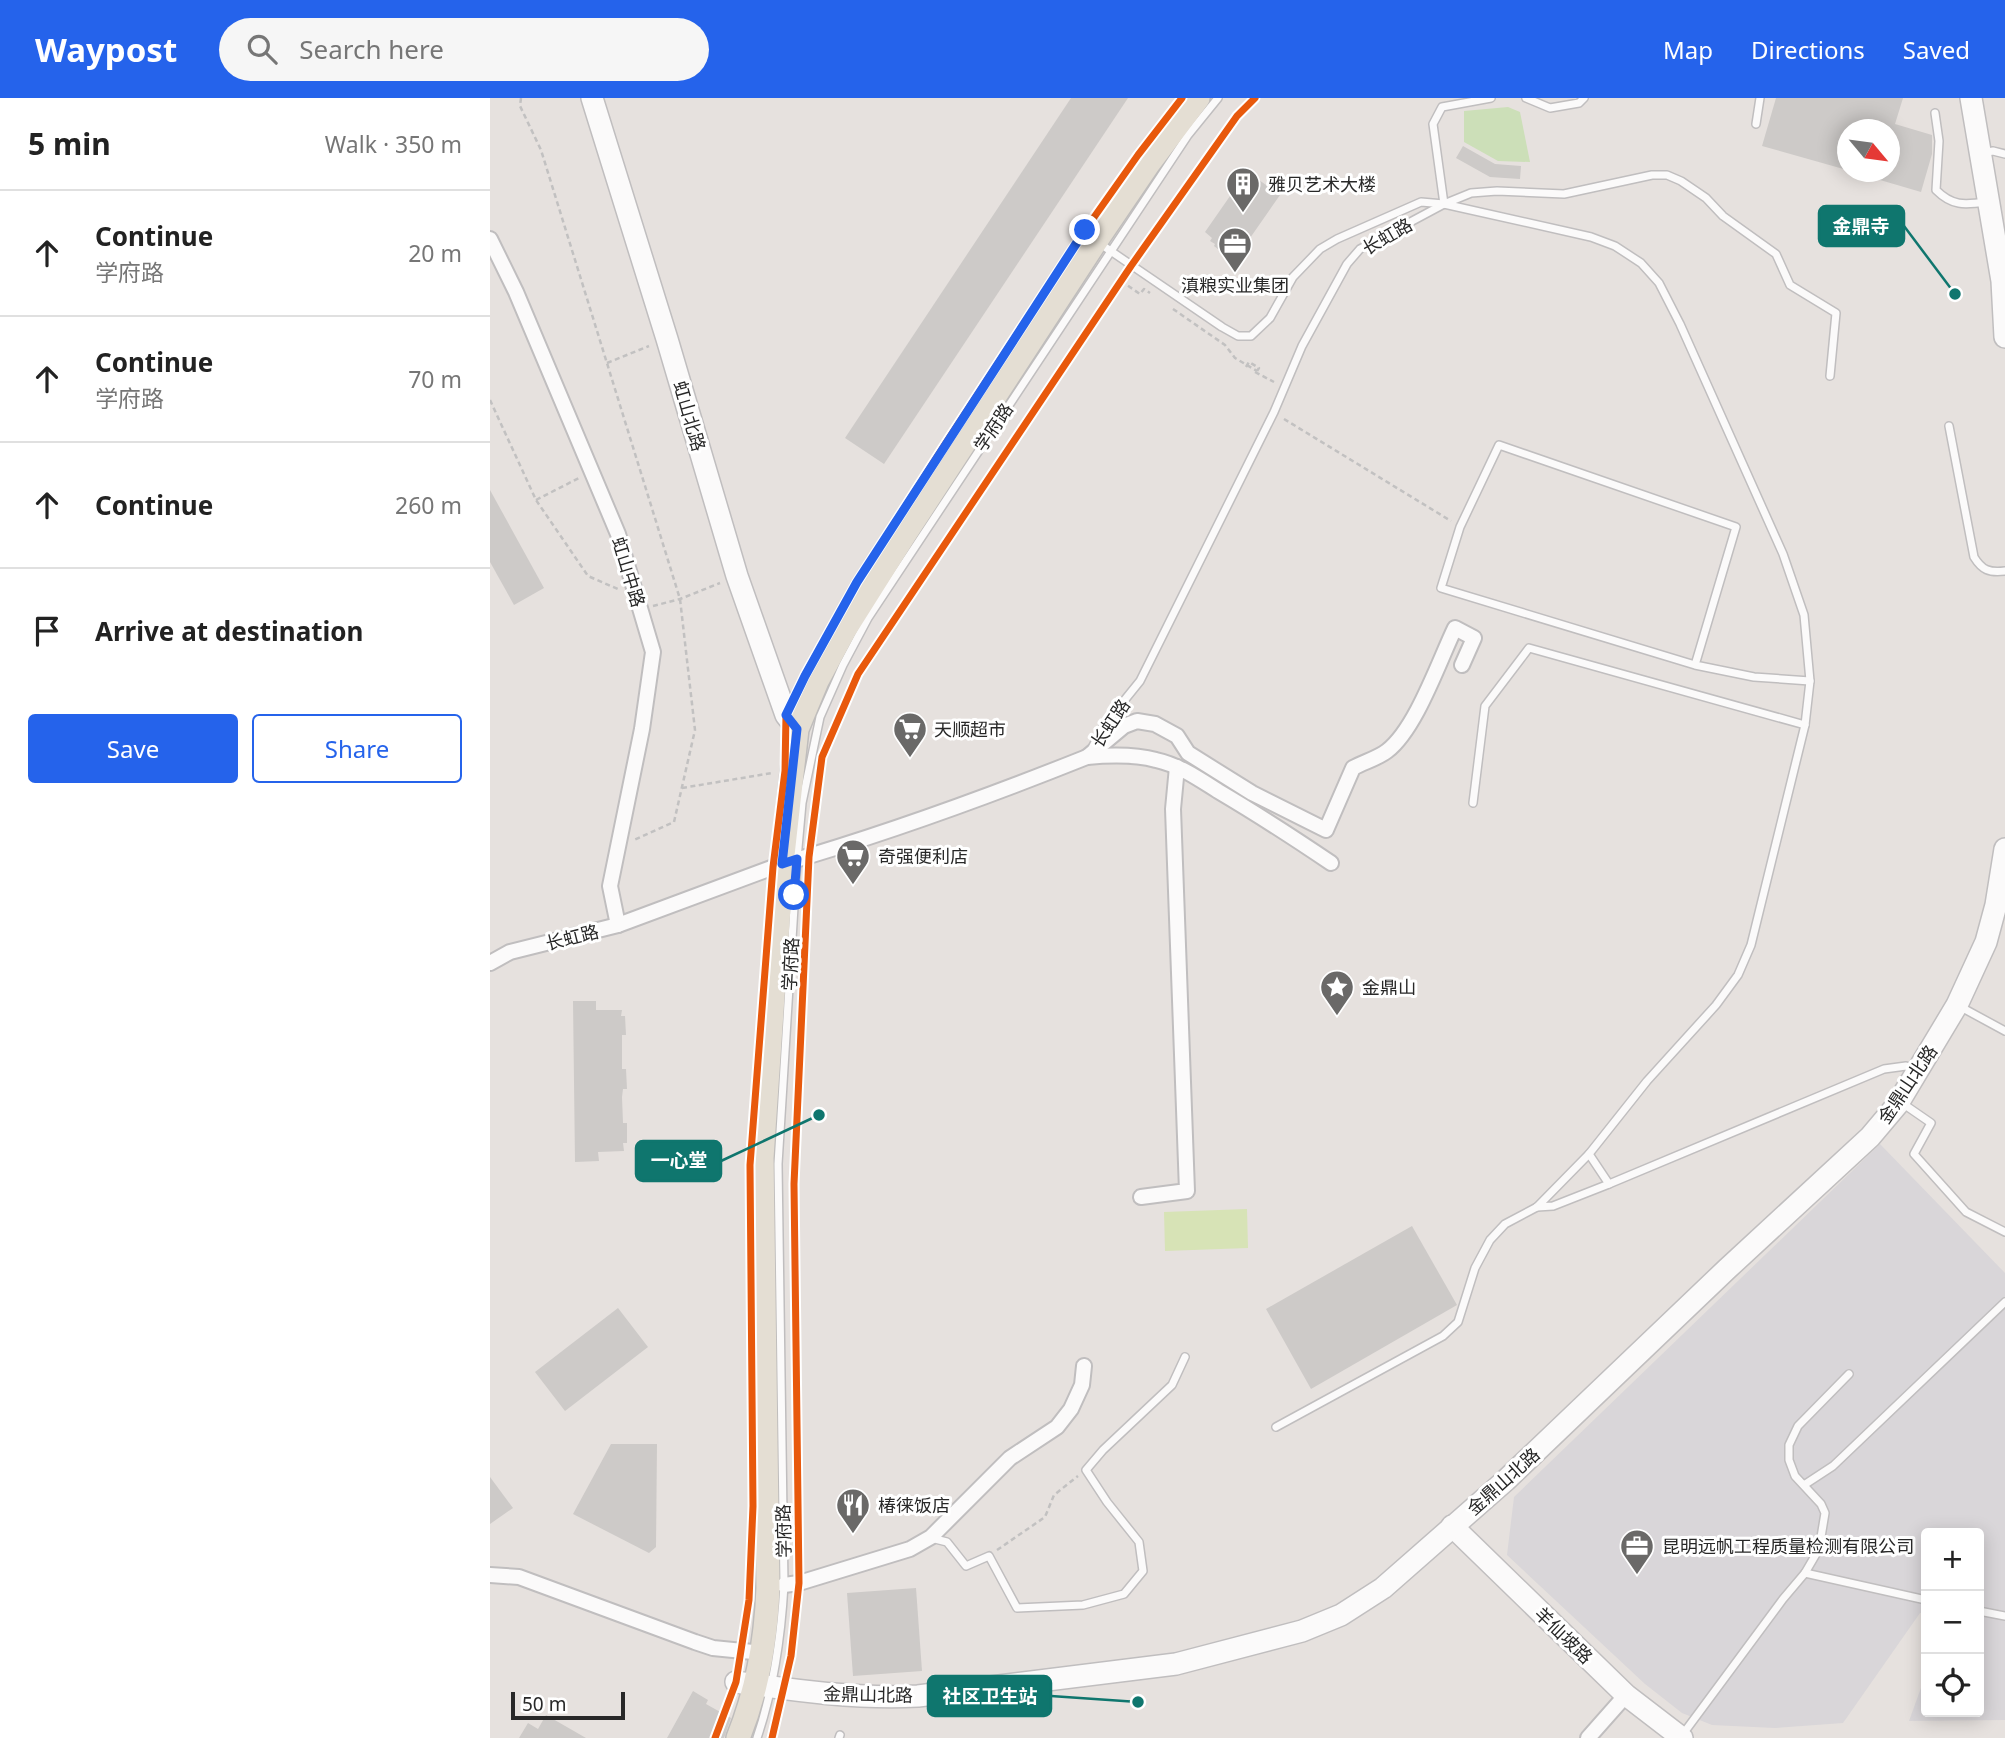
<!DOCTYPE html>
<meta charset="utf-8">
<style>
:root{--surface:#fff;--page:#f6f6f6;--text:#222;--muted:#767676;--line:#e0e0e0;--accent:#2563eb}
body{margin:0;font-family:"Noto Sans","Noto Sans SC",sans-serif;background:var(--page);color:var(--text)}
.controls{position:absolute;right:21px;bottom:21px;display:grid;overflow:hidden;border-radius:7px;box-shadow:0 4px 18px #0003}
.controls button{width:63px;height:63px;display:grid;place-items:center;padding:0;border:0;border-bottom:2px solid var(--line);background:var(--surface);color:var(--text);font:35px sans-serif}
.compass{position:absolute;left:1347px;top:21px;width:63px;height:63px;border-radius:50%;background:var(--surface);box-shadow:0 4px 18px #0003;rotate:119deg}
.scale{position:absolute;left:21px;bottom:18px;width:114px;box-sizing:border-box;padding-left:7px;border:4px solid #282828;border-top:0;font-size:19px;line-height:24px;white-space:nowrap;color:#282828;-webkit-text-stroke:5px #fff;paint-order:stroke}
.stop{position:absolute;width:21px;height:21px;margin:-16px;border:5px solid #2563eb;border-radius:50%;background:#fff}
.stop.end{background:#2563eb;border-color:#fff;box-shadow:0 2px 7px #0008}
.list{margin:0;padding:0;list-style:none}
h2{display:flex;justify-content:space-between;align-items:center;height:91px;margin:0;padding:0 28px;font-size:30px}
h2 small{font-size:23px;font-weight:400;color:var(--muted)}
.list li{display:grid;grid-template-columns:46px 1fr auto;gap:21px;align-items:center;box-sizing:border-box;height:126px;padding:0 28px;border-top:2px solid var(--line)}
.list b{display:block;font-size:26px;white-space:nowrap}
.list p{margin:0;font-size:23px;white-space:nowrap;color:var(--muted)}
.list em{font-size:23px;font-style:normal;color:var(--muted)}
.actions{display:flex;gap:14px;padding:21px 28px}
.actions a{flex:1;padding:16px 0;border:2px solid var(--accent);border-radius:7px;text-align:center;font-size:24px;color:var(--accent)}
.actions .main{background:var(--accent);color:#fff}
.icon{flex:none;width:38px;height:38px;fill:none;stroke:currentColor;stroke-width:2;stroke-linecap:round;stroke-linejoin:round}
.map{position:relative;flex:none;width:1515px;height:1640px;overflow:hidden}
header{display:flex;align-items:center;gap:42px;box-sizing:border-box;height:98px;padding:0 35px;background:var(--accent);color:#fff}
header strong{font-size:33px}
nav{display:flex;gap:38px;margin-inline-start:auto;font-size:24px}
.search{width:490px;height:63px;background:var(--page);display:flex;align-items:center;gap:18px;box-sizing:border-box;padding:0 24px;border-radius:38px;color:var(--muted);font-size:26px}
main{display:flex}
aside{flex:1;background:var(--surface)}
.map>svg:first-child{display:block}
.industrial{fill:#d9d6d9}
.green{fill:#ccdfb8}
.pitch{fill:#d7e3b6}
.building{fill:#cdcac8}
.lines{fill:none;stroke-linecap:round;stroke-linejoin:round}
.lane-casing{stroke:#c0bebf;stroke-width:10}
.street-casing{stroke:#c0bebf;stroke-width:18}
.secondary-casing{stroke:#c0bebf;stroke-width:24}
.primary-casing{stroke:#bfbdbc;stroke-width:26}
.path{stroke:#c2c1c1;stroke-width:2.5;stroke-dasharray:5 3.5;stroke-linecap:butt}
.lane{stroke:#fbfafa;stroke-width:7}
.street{stroke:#fbfafa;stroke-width:14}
.secondary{stroke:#fbfafa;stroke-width:21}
.primary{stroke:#e4ded3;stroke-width:23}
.path-bridge{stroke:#c2c1c1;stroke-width:2.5;stroke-dasharray:5 3.5;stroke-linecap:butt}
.cycleway-casing{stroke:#fff;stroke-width:11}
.cycleway{stroke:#e8590c;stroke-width:7}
.route{stroke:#2563eb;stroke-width:9}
.labels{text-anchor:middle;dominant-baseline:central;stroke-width:6;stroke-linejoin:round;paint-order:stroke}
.poi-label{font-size:18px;fill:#282828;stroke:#fff;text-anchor:start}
.street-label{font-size:18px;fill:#282828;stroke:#fff}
.leader{fill:none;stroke:#0f766e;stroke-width:2.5}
.callout-dot{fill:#0f766e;stroke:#fff;stroke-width:2.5}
.callout{fill:#0f766e;stroke:#0f766e;stroke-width:2.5}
.callout-label{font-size:19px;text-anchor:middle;font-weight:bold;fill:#fff}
</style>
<header>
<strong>Waypost</strong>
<div class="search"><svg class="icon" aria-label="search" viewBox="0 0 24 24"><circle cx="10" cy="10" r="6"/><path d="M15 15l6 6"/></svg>Search here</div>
<nav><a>Map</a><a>Directions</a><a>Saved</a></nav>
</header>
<main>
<aside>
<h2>5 min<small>Walk · 350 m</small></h2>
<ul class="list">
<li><svg class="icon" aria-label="ahead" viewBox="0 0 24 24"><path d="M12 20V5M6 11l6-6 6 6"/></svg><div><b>Continue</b><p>学府路</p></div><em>20 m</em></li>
<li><svg class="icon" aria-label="ahead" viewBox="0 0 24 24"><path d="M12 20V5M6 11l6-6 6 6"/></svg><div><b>Continue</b><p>学府路</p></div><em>70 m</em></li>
<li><svg class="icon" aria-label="ahead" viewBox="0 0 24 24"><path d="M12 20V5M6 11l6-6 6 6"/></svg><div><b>Continue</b></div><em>260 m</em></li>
<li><svg class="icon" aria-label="arrive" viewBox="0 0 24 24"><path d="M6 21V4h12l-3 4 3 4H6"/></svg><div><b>Arrive at destination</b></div></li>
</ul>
<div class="actions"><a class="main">Save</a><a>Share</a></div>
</aside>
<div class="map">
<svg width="1515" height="1640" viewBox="0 0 1515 1640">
<rect width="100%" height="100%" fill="#e6e1de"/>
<path class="industrial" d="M1390,1046L1515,1175V1622L1419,1623L1436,1576V1614H1489V1435H1436V1516L1430,1515L1353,1625L1285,1630L1222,1627L1192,1615L1155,1586L1017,1457L1024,1399Z"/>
<path class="green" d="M1018,9L1030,14L1040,64L1008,63L974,44V13Z"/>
<path class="pitch" d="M757,1111L758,1150L675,1153L674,1114Z"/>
<g class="building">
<path d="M581,0H638L394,366L355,340Z"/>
<path d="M1286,0H1413L1405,26L1442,37V56L1431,94L1373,77L1374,74H1399V32H1357V72L1272,48Z"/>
<path d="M973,48L1005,66L1031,68L1030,81L1000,79L966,60Z"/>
<path d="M762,77L790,97L744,163L724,148L725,146L720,143L722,140L715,134L747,88L752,91Z"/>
<path d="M0,392L54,490L24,507L0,464Z"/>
<path d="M83,903H106V912H132L131,918H135L136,937H132V971H136L137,991H133L132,999L133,1025H137V1045H133L134,1053L108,1054L109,1063L85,1064Z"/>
<path d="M922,1128L967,1207L821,1291L776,1211Z"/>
<path d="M128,1210L158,1249L75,1313L45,1274Z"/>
<path d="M121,1346H167L166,1449L159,1455L83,1416Z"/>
<path d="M0,1379L23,1410L0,1426Z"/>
<path d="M426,1490L432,1573L363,1578L357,1495Z"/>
<path d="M203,1593L218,1602L216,1606L241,1620L234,1640H177Z"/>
<path d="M56,1617L96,1640H29L38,1625L48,1631Z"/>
</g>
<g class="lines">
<g class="lane-casing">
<g id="lane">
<path d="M1036,0L1060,10L1089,5L1094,0"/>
<path d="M1445,15L1449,43L1446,92C1462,108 1474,107 1496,104"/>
<path d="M1266,26L1270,0"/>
<path d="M1492,55L1503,53L1515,56"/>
<path d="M954,106L943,26L952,9L1001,0"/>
<path d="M609,145L732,229L748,238H761L780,220L803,179L830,151L847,141L931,104L954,106L1101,139L1125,148L1151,165L1169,185L1190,226L1293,456L1314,517L1320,583L1315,627L1261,847L1248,877L1226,907L1157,983L1099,1056L1119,1086L1394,971L1416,968L1424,971"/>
<path d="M1459,328L1484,459C1492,472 1499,475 1515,473"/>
<path d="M1205,567L1246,429L1009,347L970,429L951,490L1205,567L1264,579L1320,583"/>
<path d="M602,650L612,630L650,583L784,314L812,248L857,166L870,151L954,106L981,95L1007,93L1074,96L1162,77H1177L1191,83L1216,100L1233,118L1286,156L1300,187L1346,215L1340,278"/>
<path d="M983,705L995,608L1039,550L1315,627"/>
<path d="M1469,908L1515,933"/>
<path d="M1412,1005L1441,1025L1424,1056L1476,1114L1515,1134"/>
<path d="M1047,1109L1063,1108L1119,1086"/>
<path d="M786,1329L953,1238L968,1224L985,1170L1000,1142L1015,1126L1047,1109L1099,1056"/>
<path d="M1314,1387L1343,1368L1515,1204"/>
<path d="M441,1440L457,1444L476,1468L499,1458L527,1510L593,1507L634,1496L653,1473L649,1444L617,1404L596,1372L613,1352L682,1287L695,1259"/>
<path d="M1315,1475L1436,1502"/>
<path d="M1489,1513L1515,1518"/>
<path d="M1193,1636L1293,1501L1315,1475L1329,1451L1335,1415L1331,1406L1305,1378L1299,1362V1347L1308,1328L1359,1276"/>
<path d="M267,1640C284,1590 291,1540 294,1487L288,1066L307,761L312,705L330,619L353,567L378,520L698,37L728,0"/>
<path d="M349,1640L350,1637"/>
</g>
</g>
<g class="street-casing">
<g id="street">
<path d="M0,141L26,194L128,436L163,554L152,631L120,788L128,827"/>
<path d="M597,659L634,628L647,623L665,626L687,638L698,655L762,695L836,732L863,670C874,664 888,660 897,653C926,631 949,563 965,530L984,540L972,567"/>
<path d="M0,865L20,854L128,827L292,766C395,736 497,699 597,659C619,657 644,656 666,662C689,667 709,681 728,693C767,716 804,740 841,765"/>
<path d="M651,1099L697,1093L683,711L687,669"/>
<path d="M0,1477L29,1479L205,1544L223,1550L273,1555"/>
<path d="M294,1487L309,1485L420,1451L441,1439L520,1360L567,1329L581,1311L592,1287L594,1268"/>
<path d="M1098,1640L1136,1597"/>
</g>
</g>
<g class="secondary-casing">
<g id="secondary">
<path d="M102,0L177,241L247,478L296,617L307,631"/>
<path d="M1481,0L1512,183L1515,239"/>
<path d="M962,1428L1136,1597L1192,1640"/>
<path d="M246,1584C307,1593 367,1601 428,1598L686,1566L812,1533L851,1517L893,1490L1016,1382L1237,1171L1380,1039L1407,1007L1467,907L1496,844L1506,807L1515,751"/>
</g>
</g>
<g class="primary-casing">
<path id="primary" d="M248,1640C268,1591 276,1543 278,1490L272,1060L292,766L307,631L327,583L354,533L415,436L606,143L659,65L708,0"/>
</g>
<g class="path">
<path d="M31,0L30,8L51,52L190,501L205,632L184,724L144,742"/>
<path d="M631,183L650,196L654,191L660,195"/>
<path d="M683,211L735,247L745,260L767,273"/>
<path d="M117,265L159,248"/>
<path d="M765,274L784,284"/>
<path d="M0,302L46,402L98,478L130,492"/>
<path d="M794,321L961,423"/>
<path d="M46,402L89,380"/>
<path d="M163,508L190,501L230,485"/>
<path d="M192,690L282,675"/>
<path d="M507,1452L555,1419L564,1397L588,1378"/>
</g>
<use href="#lane" class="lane"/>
<use href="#street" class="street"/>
<use href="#secondary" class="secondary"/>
<use href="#primary" class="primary"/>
<path class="path-bridge" d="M756,269L759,264L769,270L767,273"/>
<g class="cycleway-casing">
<g id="cycleway">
<path d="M225,1640L246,1584L259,1502L263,1408L260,1067L283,769L295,673L296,617L315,577L367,484L456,345L595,132L648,57L692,0"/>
<path d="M282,1640L301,1558L309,1485L304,1086L319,759L332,659L368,576L641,168L747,18L765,0"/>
</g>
</g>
<use href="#cycleway" class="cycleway"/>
</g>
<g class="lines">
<path class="route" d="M304,797L307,761L292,766L307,631L296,617L315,578L367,484L595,132"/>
</g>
<defs>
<g id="building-pin" transform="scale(1.75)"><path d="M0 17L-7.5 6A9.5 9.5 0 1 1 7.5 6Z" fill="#6a6968" stroke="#fff"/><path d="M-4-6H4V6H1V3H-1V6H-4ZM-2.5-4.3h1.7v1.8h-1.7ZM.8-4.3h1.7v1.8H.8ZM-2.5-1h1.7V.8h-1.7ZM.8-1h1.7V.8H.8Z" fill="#fff"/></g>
<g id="office-pin" transform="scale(1.75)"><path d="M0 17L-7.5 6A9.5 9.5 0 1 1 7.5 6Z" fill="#6a6968" stroke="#fff"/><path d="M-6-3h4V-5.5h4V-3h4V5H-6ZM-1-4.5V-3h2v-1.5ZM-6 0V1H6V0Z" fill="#fff"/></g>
<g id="supermarket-pin" transform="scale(1.75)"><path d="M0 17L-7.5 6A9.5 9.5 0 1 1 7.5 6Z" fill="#6a6968" stroke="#fff"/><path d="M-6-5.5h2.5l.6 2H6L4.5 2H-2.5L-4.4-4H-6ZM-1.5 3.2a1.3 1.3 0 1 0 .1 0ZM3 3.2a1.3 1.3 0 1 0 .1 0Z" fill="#fff"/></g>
<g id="sight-pin" transform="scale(1.75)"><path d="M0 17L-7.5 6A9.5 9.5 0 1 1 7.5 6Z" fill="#6a6968" stroke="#fff"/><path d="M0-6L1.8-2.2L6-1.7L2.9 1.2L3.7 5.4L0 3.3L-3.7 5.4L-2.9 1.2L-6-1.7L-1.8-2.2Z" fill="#fff"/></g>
<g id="restaurant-pin" transform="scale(1.75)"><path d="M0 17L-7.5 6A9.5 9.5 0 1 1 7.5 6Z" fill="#6a6968" stroke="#fff"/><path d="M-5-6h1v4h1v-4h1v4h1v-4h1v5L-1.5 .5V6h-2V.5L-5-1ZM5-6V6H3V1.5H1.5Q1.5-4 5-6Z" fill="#fff"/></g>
</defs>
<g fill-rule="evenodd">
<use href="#building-pin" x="753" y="86"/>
<use href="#office-pin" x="745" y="146"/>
<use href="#supermarket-pin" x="420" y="631"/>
<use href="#supermarket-pin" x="363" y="758"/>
<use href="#sight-pin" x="847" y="889"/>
<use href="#restaurant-pin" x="363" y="1407"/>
<use href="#office-pin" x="1147" y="1448"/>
</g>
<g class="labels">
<g class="poi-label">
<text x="778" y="86">雅贝艺术大楼</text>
<text x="745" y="187" text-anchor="middle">滇粮实业集团</text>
<text x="444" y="631">天顺超市</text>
<text x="388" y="758">奇强便利店</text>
<text x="872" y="889">金鼎山</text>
<text x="388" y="1407">椿徕饭店</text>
<text x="1172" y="1448">昆明远帆工程质量检测有限公司</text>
</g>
<g class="street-label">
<text transform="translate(897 138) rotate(-30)">长虹路</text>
<text transform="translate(200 318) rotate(74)">虹山北路</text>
<text transform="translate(503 329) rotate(-56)">学府路</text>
<text transform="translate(139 474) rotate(73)">虹山中路</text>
<text transform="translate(620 625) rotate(-56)">长虹路</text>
<text transform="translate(82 839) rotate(-14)">长虹路</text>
<text transform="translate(300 866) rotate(-87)">学府路</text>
<text transform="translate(1417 986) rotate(-56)">金鼎山北路</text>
<text transform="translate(1013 1383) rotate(-42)">金鼎山北路</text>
<text transform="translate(293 1433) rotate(-91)">学府路</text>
<text transform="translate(1074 1537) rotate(44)">羊仙坡路</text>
<text transform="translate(378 1596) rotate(1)">金鼎山北路</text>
</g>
</g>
<path class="leader" d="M1465 196L1414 128M329 1017L231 1063M648 1604L561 1598"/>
<g class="callout-dot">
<circle cx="1465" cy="196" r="7"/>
<circle cx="329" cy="1017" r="7"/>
<circle cx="648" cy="1604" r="7"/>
</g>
<g class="callout">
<rect x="1329" y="108" width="85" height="40" rx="7"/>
<rect x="146" y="1043" width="85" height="40" rx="7"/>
<rect x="438" y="1578" width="123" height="40" rx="7"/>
</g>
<g class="callout-label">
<text x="1371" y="135">金鼎寺</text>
<text x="189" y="1069">一心堂</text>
<text x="500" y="1605">社区卫生站</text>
</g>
</svg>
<div class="controls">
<button>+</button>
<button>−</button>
<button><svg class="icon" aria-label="locate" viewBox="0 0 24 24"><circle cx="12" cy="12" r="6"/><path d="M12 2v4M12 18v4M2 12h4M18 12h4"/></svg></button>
</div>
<svg class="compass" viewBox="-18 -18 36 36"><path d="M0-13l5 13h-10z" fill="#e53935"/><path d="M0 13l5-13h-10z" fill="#767676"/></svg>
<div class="scale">50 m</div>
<div class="stop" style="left:304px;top:797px"></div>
<div class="stop end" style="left:595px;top:132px"></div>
</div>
</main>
